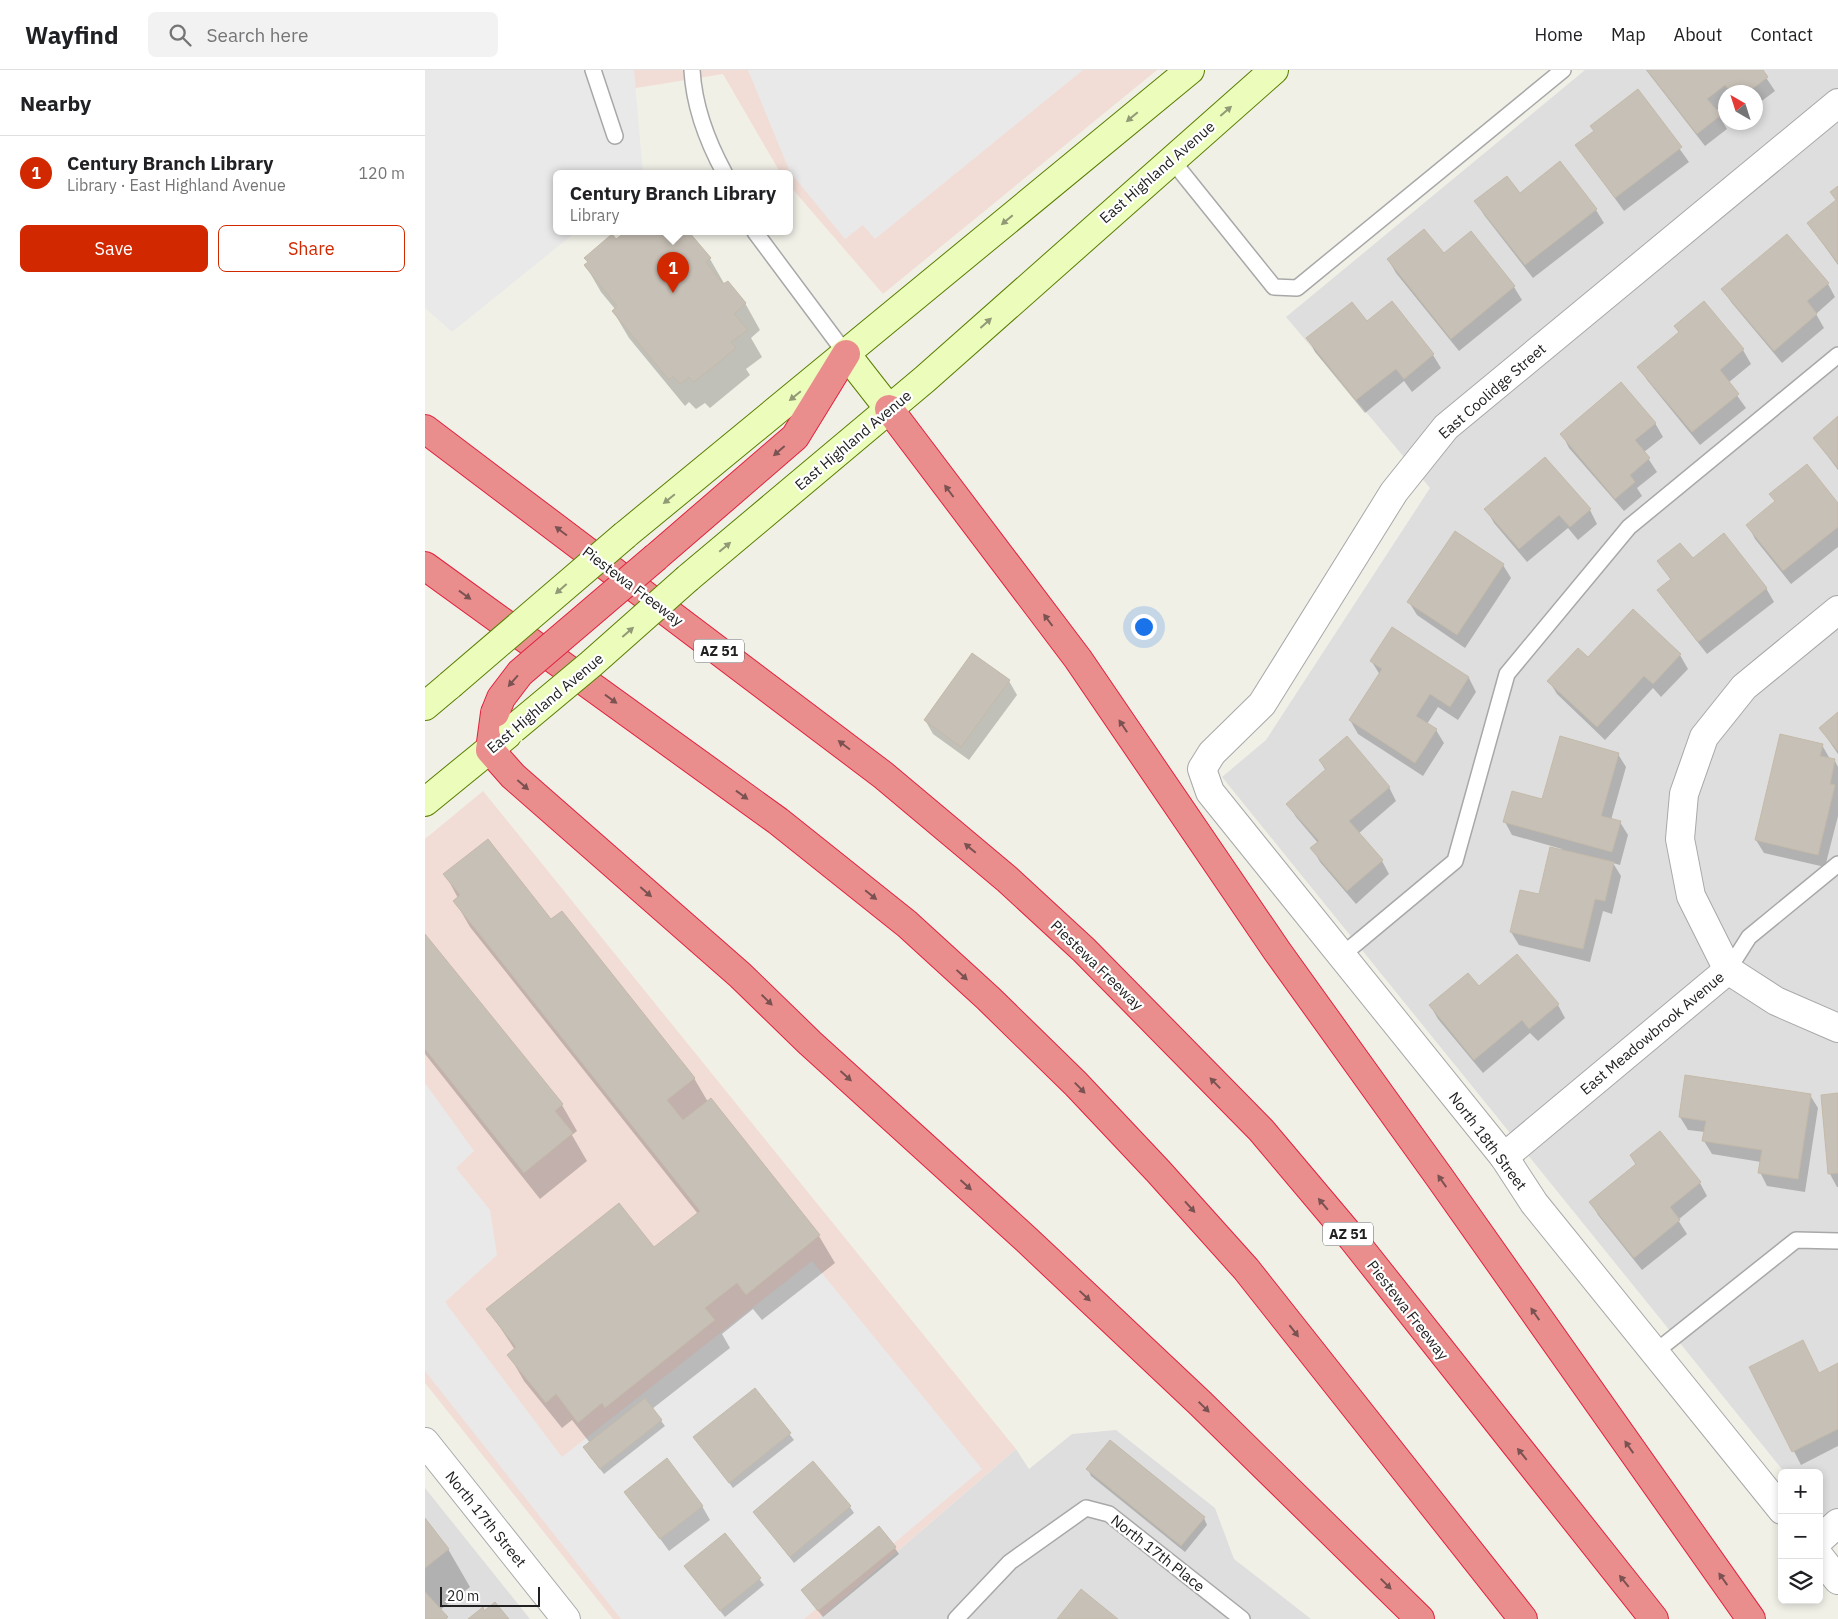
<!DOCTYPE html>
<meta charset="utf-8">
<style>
:root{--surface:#fff;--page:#f2f2f2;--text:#202124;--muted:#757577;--line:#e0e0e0;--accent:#d22800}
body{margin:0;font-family:"IBM Plex Sans",sans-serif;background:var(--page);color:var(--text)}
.controls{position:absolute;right:15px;bottom:15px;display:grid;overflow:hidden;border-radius:8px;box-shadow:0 2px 8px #0003}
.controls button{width:45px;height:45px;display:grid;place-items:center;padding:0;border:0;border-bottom:1px solid var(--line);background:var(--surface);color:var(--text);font:25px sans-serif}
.compass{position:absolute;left:1293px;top:15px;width:45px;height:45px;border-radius:50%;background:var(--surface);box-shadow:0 2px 8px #0003;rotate:321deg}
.scale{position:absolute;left:15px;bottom:12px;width:100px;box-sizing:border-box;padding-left:5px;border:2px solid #212121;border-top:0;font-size:14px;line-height:18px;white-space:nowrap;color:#212121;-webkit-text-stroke:4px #fff;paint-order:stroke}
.you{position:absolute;left:718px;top:556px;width:18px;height:18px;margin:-12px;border:4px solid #fff;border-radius:50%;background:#1a73e8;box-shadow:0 0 0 8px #1a73e833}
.badge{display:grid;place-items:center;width:32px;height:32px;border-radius:50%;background:var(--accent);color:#fff;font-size:16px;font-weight:700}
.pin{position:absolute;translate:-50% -41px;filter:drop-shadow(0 1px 2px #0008)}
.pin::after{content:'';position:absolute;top:26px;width:18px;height:15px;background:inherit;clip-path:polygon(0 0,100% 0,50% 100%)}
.popup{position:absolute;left:128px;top:100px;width:240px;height:65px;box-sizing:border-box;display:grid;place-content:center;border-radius:8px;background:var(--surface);filter:drop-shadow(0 1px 4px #0005);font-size:16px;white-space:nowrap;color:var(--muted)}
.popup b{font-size:19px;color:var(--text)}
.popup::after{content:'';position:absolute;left:50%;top:100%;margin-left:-10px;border:10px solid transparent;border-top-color:var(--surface)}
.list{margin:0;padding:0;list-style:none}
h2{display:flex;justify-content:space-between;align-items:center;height:65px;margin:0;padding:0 20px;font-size:21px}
h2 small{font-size:16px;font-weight:400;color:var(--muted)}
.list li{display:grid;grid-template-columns:32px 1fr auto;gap:15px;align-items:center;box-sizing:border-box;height:75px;padding:0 20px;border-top:1px solid var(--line)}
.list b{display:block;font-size:19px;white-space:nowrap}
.list p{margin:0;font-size:16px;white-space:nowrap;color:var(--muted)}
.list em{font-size:16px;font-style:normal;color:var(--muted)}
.actions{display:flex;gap:10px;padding:15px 20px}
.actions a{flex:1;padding:11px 0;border:1px solid var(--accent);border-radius:8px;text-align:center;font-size:18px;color:var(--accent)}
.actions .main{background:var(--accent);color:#fff}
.icon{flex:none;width:28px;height:28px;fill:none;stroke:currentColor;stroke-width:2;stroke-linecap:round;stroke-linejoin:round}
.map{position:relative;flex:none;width:1413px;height:1549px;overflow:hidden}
header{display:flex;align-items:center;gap:30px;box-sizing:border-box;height:70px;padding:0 25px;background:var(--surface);border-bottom:1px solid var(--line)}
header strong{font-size:24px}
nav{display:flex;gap:28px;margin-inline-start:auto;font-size:18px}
.search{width:350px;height:45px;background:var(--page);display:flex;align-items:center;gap:12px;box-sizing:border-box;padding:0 18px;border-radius:8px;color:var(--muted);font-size:19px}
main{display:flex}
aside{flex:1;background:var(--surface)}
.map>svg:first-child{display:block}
.residential{fill:#dfdede;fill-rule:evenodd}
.commercial{fill:#f2ddd6}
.parking{fill:#e9e9e9}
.shadow{fill:#0003}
.building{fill:#c7c0b6;stroke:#c4baa9}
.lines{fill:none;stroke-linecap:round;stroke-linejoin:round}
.service-casing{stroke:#a8a8a8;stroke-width:18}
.minor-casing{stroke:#a8a8a8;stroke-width:30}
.secondary-casing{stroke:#597e01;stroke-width:30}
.motorway-casing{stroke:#e1223f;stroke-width:30}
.service{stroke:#fff;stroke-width:15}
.minor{stroke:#fff;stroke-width:28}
.secondary{stroke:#ecfcbb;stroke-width:28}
.motorway{stroke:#ea8e8d;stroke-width:28}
.secondary-bridge-casing{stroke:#597e01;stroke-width:30;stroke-linecap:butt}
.motorway-bridge-casing{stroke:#e1223f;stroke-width:30;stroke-linecap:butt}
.secondary-bridge{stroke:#ecfcbb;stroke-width:28}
.motorway-bridge{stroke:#ea8e8d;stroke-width:28}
.oneway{fill:#919976}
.oneway2{fill:#7b5252}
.labels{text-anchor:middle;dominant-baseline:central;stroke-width:4.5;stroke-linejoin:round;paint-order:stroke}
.shield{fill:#fff;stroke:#646464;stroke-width:1}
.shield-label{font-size:14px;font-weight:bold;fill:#212121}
.street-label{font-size:15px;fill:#212121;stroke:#fff}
</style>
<header>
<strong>Wayfind</strong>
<div class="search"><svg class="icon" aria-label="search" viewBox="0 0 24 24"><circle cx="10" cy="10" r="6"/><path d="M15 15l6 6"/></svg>Search here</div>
<nav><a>Home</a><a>Map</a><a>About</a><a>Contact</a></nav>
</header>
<main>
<aside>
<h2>Nearby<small></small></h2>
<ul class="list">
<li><span class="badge">1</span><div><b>Century Branch Library</b><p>Library · East Highland Avenue</p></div><em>120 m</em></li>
</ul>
<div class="actions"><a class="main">Save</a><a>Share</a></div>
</aside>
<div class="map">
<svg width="1413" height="1549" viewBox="0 0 1413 1549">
<rect width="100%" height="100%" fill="#f1f0e7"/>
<g class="residential">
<path d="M1160,0H1413V1468L1394,1445V1403H1360L797,707L841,670L1005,418L861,247ZM1300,22H1330V52H1300Z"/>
<path d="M691,1360L790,1438L809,1489L886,1549H394L591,1379L604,1399L647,1364Z"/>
<path d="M0,1418L105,1549H0Z"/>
</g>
<g class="commercial">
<path d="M0,0H732L458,224L364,115V104H356L298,4L211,18L152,43Z"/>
<path d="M58,721L591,1379L394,1549H188L0,1313V769Z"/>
</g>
<g class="parking">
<path d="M0,0H209L218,104H132V162H151L27,262L0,238Z"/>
<path d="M323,0H658L450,169L438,155L420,169L365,102Z"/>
<path d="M0,1013L49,1081L31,1098L65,1140L72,1185L20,1232L137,1387L387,1191L557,1399L379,1549H196L0,1301Z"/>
</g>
<g class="shadow">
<path d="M1221,0H1336L1350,21L1330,36V22H1300V34L1291,41L1302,59L1280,76Z"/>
<path d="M1213,21L1264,92L1199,141L1152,76L1170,62L1166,56Z"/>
<path d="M1413,117V195L1383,153L1412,131L1407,122Z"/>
<path d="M1095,124L1171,140L1179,153L1108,208L1059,145L1051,131Z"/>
<path d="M203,162H263L285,189L300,215L320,233L335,260L326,268L337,287L321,299L325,305L285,338L280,333L271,339L264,332L260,336L204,268L188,241L190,239L176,222L161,196Z"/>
<path d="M1046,163L1089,217L1097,230L1034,281L971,203L963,189L1018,185Z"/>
<path d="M1403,214L1410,227L1391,244L1399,258L1357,293L1306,232L1298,219Z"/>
<path d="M967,232L1008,285L1016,298L987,322L979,311L940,343L890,282L883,268L942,253Z"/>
<path d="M1279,232L1318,280L1326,294L1303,313L1321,338L1275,375L1222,310L1214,297L1255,263L1250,256Z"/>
<path d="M1413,348V400L1389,368Z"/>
<path d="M1230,353L1238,367L1219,382L1232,402L1212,418L1217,426L1199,441L1144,378L1137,364Z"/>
<path d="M1346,424L1413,435V477L1366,514L1330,469L1323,455L1351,433Z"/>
<path d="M1061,439L1165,440L1172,454L1153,470L1143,458L1102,492L1069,453Z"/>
<path d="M1267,490L1341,518L1349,532L1282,584L1242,533L1234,520L1246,510L1234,492Z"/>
<path d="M1078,495L1086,508L1040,578L992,545L984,532Z"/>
<path d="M968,559L1044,608L1051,622L1033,650L1013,637L1002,654L1011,660L1019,673L998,706L933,664L925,650L955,605L947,592Z"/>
<path d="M1255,585L1263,599L1236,627L1228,618L1180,670L1132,624L1124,611L1163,589Z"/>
<path d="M584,611L592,625L544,690L508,664L500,650Z"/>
<path d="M1413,644V684L1395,658Z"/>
<path d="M1397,675L1405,689L1410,691L1413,697V746L1400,797L1339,783L1331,770Z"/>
<path d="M1193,684L1201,697L1186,750L1195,752L1203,765L1195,795L1188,793L1196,806L1187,844L1178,841L1165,892L1094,875L1086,862L1115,826L1137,779L1087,765L1080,752L1118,731Z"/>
<path d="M895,691L964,717L971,731L933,764L957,791L964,804L931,834L895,792L887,778L893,773L871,747L863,734L901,701Z"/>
<path d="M20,804L126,850L269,1008L283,1032L286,1029L394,1166L410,1193L337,1250L328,1239L297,1264L305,1278L227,1339L240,1356L179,1404L163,1384L165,1373L147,1350L137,1358L99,1311L84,1285L90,1280L63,1239L229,1179L273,1144L45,857L30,831L33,828Z"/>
<path d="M0,866L137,1035L152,1061L147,1065L162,1091L115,1129L0,984Z"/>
<path d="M1054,917L1133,935L1140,948L1113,971L1105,963L1058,1003L1013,949L1005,935Z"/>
<path d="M1385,1025L1393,1038L1380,1122L1342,1116L1335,1102L1336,1092L1287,1084L1279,1071L1280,1062L1263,1060L1255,1047Z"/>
<path d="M1413,1025V1117H1412L1405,1104Z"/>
<path d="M1206,1086L1275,1113L1282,1126L1253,1150L1262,1164L1217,1200L1173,1145L1166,1132L1211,1095Z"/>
<path d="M1413,1295V1376L1376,1395L1326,1297L1394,1304Z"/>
<path d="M330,1320L369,1370L308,1418L270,1368Z"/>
<path d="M663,1399L779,1448L782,1455L760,1482L666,1406Z"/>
<path d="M201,1422L277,1436L285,1450L244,1481Z"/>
<path d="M425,1437L429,1443L369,1493L329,1442Z"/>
<path d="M0,1450L23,1479L45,1517L15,1540L22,1549H0Z"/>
<path d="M300,1465L339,1515L300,1547L260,1497Z"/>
<path d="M470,1478L474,1484L398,1547L377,1521Z"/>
</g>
<g class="building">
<path d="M1222,0H1338L1343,7L1323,22H1306L1300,15L1282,29L1296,45L1272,64Z"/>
<path d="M1213,19L1257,77L1190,128L1150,75L1169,61L1165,56Z"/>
<path d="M1135,91L1172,139L1100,195L1049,131L1082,106L1095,123Z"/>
<path d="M1413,116V193L1382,153L1411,130L1405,122Z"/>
<path d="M999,159L1019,183L1046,161L1090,216L1026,269L962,189Z"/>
<path d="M201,162H264L286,188L281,192L298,214L303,211L321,233L309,244L323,260L306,272L311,278L269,312L264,307L255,314L248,306L244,310L187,241L192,236L159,195L163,192L159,188L187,164L191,169Z"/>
<path d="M1362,164L1404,213L1382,231L1392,244L1349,281L1296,219Z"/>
<path d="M967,231L1009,284L979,309L971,299L931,330L881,268L927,232L942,251Z"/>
<path d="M1279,231L1319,279L1295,300L1314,324L1267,362L1212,297L1254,262L1249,256Z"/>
<path d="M1196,312L1231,353L1210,370L1225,388L1205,405L1210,412L1190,429L1135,364Z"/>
<path d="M1413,346V398L1388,368Z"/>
<path d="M1120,387L1166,439L1145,457L1134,445L1094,479L1059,439Z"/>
<path d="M1382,394L1413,433V457L1358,501L1321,455L1350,431L1344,424Z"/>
<path d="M1030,461L1079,494L1032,565L982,532Z"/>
<path d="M1299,463L1342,518L1273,572L1232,520L1246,509L1232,491L1255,473L1268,488Z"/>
<path d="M1208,539L1256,584L1228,614L1219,606L1172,657L1122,611L1153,578L1163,587Z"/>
<path d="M967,557L1044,607L1025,637L1005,624L991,646L1012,659L990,693L924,650L957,599L945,591Z"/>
<path d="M547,583L585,610L536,677L499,650Z"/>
<path d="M1413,642V681L1394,658Z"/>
<path d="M1355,664L1398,674L1395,686L1410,689L1405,714L1410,715L1393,785L1330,770Z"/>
<path d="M922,666L965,717L924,751L958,790L922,821L885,778L894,771L861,734L901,699L894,690Z"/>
<path d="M1135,666L1194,683L1176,746L1196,751L1187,782L1078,752L1087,721L1117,729Z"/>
<path d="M63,769L126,849L137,841L270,1008L242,1030L258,1050L286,1028L395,1165L321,1225L312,1213L280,1238L290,1250L180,1338L177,1333L153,1353L131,1324L121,1333L82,1285L91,1277L61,1239L194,1133L229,1177L275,1141L28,831L35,825L18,804Z"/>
<path d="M1125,777L1189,792L1180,831L1170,829L1158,879L1085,862L1095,820L1114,824Z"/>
<path d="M0,864L138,1034L130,1041L148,1063L99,1103L0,979Z"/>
<path d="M1092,884L1134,934L1104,959L1097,950L1049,990L1004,935L1043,903L1054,916Z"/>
<path d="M1260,1005L1386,1024L1373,1109L1333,1103L1337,1080L1277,1071L1281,1051L1254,1047Z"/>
<path d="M1413,1023V1103L1403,1104L1396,1025Z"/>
<path d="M1235,1061L1276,1112L1245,1137L1255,1150L1209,1188L1164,1132L1211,1094L1205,1085Z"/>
<path d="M1378,1270L1394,1303L1413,1293V1359L1367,1382L1324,1297Z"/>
<path d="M330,1318L366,1363L304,1413L268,1367Z"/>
<path d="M220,1328L237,1350L175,1399L158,1377Z"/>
<path d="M685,1370L780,1447L756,1476L661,1399Z"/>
<path d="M242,1388L278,1436L235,1469L199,1422Z"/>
<path d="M388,1391L426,1436L365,1487L328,1442Z"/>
<path d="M0,1448L24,1479L0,1498Z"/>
<path d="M454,1456L471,1477L393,1541L376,1520Z"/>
<path d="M300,1463L336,1508L295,1541L259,1496Z"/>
<path d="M656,1519L693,1549H632Z"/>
<path d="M0,1522L23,1547L21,1549H0Z"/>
<path d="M70,1532L84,1549H43L58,1537L59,1541Z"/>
</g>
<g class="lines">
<g class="service-casing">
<g id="service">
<path d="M168,0L190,66"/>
<path d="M267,0C269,36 283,73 300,104"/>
<path d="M746,89L849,217L872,218L1138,0"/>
<path d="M330,162L421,284"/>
<path d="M916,886L1030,791L1082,604L1204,457L1413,285"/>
<path d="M1303,900L1324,867L1413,794"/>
<path d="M1229,1283L1371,1170L1413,1171"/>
<path d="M531,1549L585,1492L661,1438L684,1444L817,1549"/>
</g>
</g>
<g class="minor-casing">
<g id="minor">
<path d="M1303,900L1266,826L1255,769L1259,724L1279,667L1319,617L1413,540"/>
<path d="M1079,1087L1303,900L1351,931L1413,958"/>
<path d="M0,1372L141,1549"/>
<path d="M1357,1440L1109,1133L1079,1087L785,722L777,699L787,683L837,634L969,422L1021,357L1413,33"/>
<path d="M1394,1470L1413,1453"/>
<path d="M1394,1486L1413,1510"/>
</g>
</g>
<g class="secondary-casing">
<g id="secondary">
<path d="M421,284L464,339"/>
<path d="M200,465L765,0"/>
<path d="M263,508L500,309L849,0"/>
<path d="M0,636L25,615"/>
<path d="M0,732L82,665"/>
</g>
</g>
<g class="motorway-casing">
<g id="motorway">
<path d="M464,339L653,589L852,881L1015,1108L1326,1549"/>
<path d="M0,359L458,705L582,809L659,880L836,1060L927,1168L1229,1549"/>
<path d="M231,487L370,367L421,284"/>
<path d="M0,496L353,751L482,854L563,928L651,1014L733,1101L821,1199L1098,1549"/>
<path d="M70,643L65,680L88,706L315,905L385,973L602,1170L775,1333L995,1549"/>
</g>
</g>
<use href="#service" class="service"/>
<use href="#minor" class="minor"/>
<use href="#secondary" class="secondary"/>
<use href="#motorway" class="motorway"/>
<g class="secondary-bridge-casing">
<g id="secondary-bridge">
<path d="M25,615L200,465"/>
<path d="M88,659L166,594L263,508"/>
</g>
</g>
<g class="motorway-bridge-casing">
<path id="motorway-bridge" d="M70,643L76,628L95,603L231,487"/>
</g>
<use href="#secondary-bridge" class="secondary-bridge"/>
<use href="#motorway-bridge" class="motorway-bridge"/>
</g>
<defs><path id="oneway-solid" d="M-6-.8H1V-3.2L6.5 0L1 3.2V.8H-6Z" transform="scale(1.25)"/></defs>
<g class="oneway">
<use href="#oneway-solid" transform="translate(801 41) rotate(-41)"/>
<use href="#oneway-solid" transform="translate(707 47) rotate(140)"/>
<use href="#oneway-solid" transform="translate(582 150) rotate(140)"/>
<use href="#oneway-solid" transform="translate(561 253) rotate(-42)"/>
<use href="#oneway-solid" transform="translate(370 326) rotate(141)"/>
<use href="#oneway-solid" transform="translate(244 429) rotate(141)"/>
<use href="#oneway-solid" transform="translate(300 477) rotate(-40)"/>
<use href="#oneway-solid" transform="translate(136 519) rotate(139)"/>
<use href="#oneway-solid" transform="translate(203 562) rotate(-41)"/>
</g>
<g class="oneway2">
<use href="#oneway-solid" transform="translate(354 381) rotate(139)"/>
<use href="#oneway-solid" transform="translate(524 421) rotate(-127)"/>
<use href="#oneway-solid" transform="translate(136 461) rotate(-143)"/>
<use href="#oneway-solid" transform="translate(40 525) rotate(36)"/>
<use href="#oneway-solid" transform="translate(623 550) rotate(-127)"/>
<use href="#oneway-solid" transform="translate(88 611) rotate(131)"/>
<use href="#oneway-solid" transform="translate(186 629) rotate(36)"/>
<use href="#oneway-solid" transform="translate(698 656) rotate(-124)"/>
<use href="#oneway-solid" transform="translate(419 675) rotate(-143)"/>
<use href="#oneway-solid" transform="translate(98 715) rotate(41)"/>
<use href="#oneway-solid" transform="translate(317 725) rotate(36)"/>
<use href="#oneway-solid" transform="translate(545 778) rotate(-140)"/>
<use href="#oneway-solid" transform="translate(221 822) rotate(41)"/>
<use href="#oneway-solid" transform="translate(446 825) rotate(39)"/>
<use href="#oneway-solid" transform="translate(537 905) rotate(43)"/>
<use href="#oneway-solid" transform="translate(342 930) rotate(44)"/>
<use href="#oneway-solid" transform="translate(421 1006) rotate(42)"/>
<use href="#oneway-solid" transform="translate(790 1013) rotate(-134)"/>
<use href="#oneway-solid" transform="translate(655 1018) rotate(46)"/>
<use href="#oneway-solid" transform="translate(1017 1111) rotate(-125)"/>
<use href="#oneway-solid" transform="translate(541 1115) rotate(42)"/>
<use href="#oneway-solid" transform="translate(898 1134) rotate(-130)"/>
<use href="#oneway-solid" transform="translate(765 1137) rotate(48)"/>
<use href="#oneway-solid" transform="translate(660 1226) rotate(43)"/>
<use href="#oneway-solid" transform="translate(1110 1244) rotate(-125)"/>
<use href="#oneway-solid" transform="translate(869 1261) rotate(52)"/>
<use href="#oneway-solid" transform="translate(779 1337) rotate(44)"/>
<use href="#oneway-solid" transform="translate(1204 1377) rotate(-125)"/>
<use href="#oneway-solid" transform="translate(1097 1384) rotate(-129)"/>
<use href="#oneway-solid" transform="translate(1298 1509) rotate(-125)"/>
<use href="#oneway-solid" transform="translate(1199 1511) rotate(-129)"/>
<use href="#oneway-solid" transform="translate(961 1514) rotate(45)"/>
</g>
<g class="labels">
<g class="shield">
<rect x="269" y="569.5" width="50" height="23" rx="4"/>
<rect x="898" y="1152.5" width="50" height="23" rx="4"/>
</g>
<g class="shield-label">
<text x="294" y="581">AZ 51</text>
<text x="923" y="1164">AZ 51</text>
</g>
<g class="street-label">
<text transform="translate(732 102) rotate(-41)">East Highland Avenue</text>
<text transform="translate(1067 321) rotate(-41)">East Coolidge Street</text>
<text transform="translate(428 370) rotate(-40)">East Highland Avenue</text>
<text transform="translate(208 516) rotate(37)">Piestewa Freeway</text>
<text transform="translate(120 633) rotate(-40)">East Highland Avenue</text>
<text transform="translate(672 895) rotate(44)">Piestewa Freeway</text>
<text transform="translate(1227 963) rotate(-40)">East Meadowbrook Avenue</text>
<text transform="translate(1063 1071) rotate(53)">North 18th Street</text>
<text transform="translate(983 1240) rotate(52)">Piestewa Freeway</text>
<text transform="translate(61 1449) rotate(51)">North 17th Street</text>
<text transform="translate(733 1483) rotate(38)">North 17th Place</text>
</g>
</g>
</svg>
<div class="controls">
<button>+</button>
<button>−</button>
<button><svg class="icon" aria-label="layers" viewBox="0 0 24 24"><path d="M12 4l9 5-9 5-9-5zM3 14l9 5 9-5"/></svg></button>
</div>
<svg class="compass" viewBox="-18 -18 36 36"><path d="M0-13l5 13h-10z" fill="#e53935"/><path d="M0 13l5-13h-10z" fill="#757577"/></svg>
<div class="scale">20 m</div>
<div class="you"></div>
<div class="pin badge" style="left:248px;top:223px">1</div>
<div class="popup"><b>Century Branch Library</b>Library</div>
</div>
</main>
